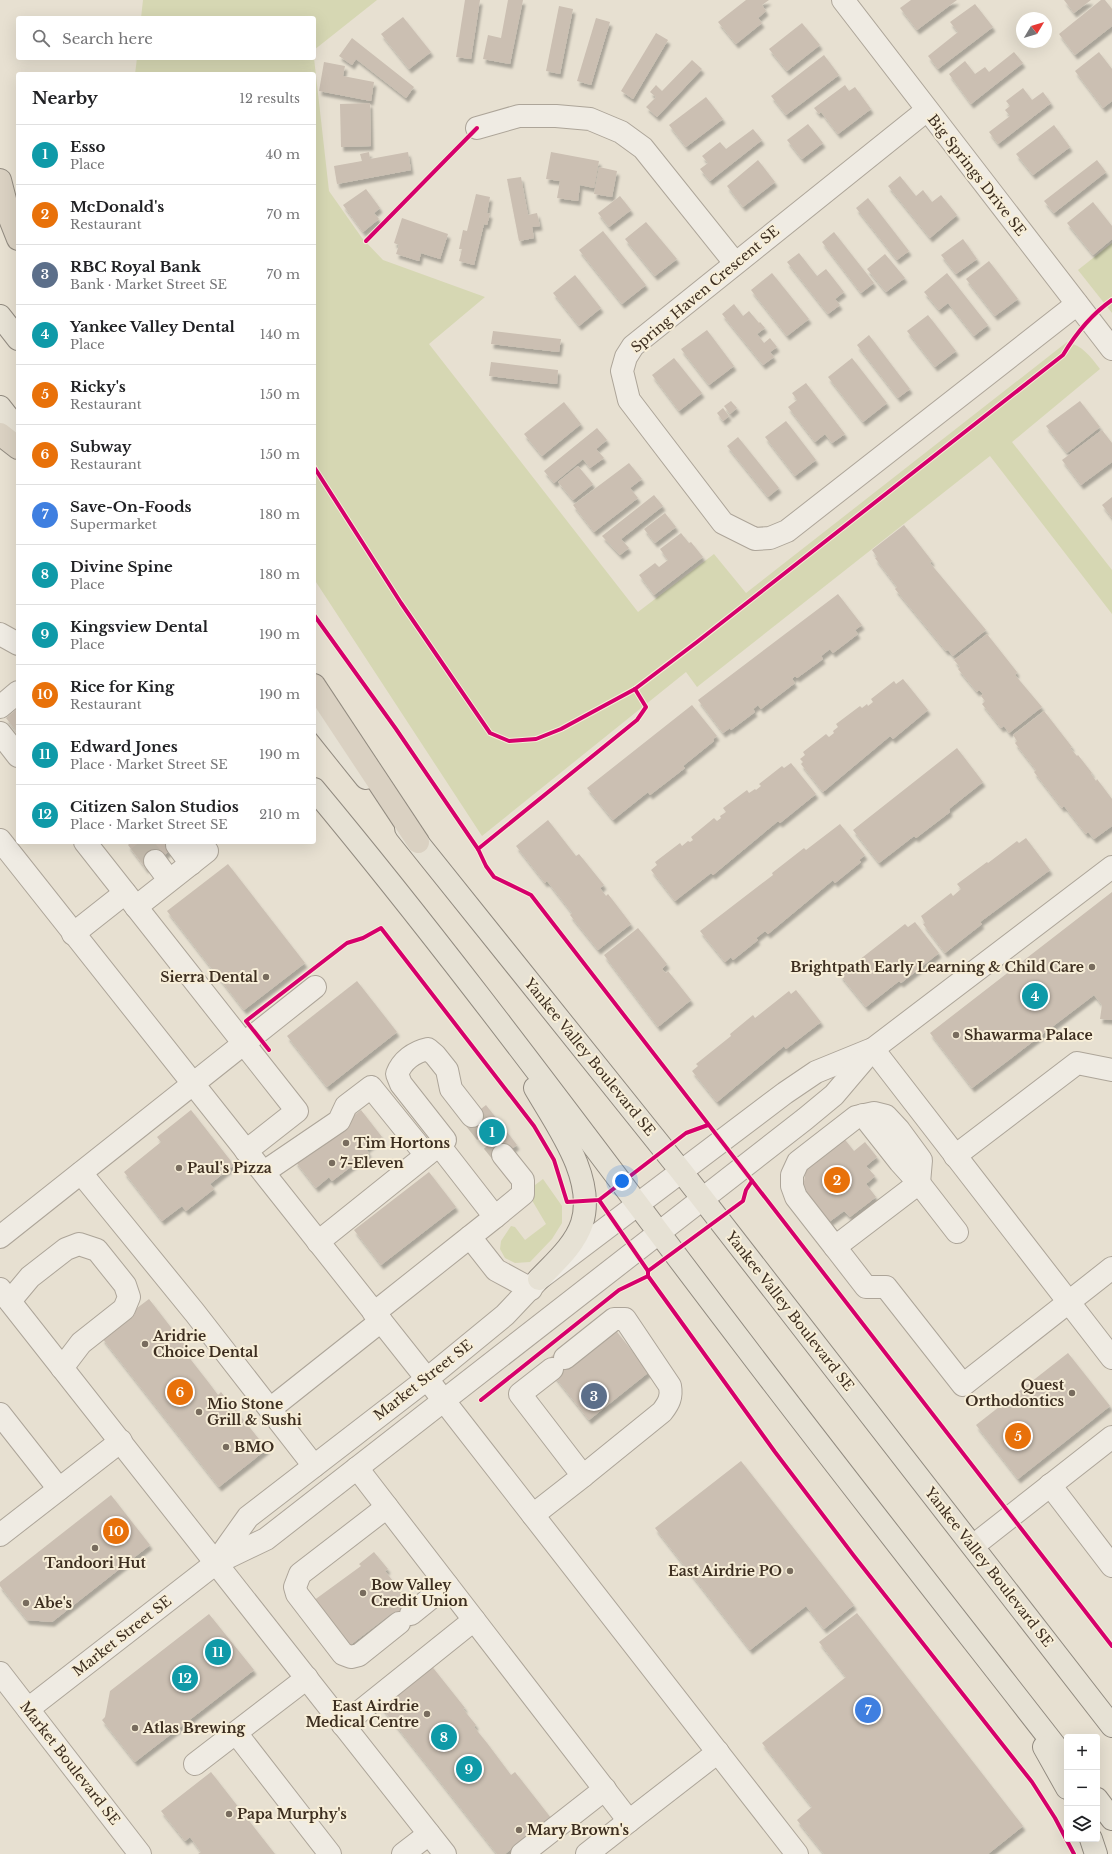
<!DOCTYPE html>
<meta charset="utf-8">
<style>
:root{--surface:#fff;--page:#f6f6f6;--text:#202124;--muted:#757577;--line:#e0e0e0;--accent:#786c5e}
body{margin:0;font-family:"Libre Baskerville",serif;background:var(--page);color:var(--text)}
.controls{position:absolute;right:12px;bottom:12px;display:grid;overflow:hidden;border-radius:4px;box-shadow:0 4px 16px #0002}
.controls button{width:36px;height:36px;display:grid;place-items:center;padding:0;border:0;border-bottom:1px solid var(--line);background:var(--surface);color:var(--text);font:20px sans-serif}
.compass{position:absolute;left:1016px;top:12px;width:36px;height:36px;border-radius:50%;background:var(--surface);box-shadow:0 4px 16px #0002;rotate:52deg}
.you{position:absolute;left:622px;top:1181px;width:14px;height:14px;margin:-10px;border:3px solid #fff;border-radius:50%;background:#1a73e8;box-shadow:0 0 0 6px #1a73e833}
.badge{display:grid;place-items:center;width:26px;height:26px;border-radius:50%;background:var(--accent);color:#fff;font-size:13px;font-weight:700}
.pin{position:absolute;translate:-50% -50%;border:2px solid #fff;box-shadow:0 1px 4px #0006}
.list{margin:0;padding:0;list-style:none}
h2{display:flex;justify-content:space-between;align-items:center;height:52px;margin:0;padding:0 16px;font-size:17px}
h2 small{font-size:13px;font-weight:400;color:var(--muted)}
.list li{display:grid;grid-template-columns:26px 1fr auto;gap:12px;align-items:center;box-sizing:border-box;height:60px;padding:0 16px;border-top:1px solid var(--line)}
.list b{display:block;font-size:15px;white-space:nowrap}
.list p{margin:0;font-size:13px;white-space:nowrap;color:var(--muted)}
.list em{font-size:13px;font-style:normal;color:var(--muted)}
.icon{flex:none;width:22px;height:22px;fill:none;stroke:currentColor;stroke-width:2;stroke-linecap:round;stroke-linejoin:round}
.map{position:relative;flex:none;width:1112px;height:1854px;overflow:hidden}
.search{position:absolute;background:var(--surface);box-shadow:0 4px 16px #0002;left:16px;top:16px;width:300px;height:44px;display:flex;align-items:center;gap:10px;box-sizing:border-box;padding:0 14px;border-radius:4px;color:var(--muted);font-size:15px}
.panel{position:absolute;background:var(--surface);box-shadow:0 4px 16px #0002;left:16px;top:72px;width:300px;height:772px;border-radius:4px}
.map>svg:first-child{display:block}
.green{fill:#d6d7b3}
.building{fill:#cbbfb2;filter:url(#shadow)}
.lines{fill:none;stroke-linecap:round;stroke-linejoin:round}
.minor-tunnel{stroke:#c5bcae;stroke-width:22;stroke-dasharray:22 11;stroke-linecap:butt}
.minor-casing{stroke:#ada599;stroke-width:24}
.major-casing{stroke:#928b80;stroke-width:24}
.highway-casing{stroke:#928b80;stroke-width:24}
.minor{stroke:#efebe3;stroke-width:22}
.major{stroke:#e6e1d4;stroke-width:22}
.highway{stroke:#dad1c2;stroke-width:22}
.cycleway-casing{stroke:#f7eed8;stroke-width:6}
.cycleway{stroke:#d6006c;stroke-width:4}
.poi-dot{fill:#786c5e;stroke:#f7eed8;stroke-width:1.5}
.labels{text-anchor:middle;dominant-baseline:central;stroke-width:4;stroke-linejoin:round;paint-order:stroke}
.street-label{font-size:14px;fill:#3d2e20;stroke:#f7eed8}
.poi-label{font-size:14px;font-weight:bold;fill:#3d2e20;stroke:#f7eed8;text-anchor:start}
</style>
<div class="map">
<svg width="1112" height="1854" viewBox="0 0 1112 1854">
<defs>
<filter id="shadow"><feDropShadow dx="2.5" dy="4.5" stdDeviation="1" flood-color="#0004"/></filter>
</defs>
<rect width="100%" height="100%" fill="#e7e0d1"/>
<g class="green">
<path d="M143,0H377L314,50V18H141Z"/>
<path d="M137,58H314L329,191L362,238L383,260L485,297L429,344L638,612L714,554L746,593L1067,342C1083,346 1090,356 1100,369L1012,442L1112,570V614L990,456L697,687L686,672L482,836L314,579V74H135Z"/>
<path d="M1112,243V313L1078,270Z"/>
<path d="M543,1179L562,1206V1223L552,1239L530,1262L515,1263L505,1258L500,1249L501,1241L511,1226L515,1227L525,1240L546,1224L533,1202L531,1188Z"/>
</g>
<g class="building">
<path d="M465,0H480L471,59L456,57Z"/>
<path d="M508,0H523L510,64L483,59L488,35L501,38Z"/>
<path d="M746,0H769L762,5L766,11L758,18L762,23L736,44L718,22Z"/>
<path d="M911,0H957L917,30L900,8Z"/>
<path d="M1064,0H1091L1074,13Z"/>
<path d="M1101,0H1105L1112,9V26L1075,55L1059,34Z"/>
<path d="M975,4L993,27L938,69L928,56L958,32L950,22Z"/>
<path d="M559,6L573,9L560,74L546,71Z"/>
<path d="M403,17L431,52L409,69L381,34Z"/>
<path d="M596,18L610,22L591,85L577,81Z"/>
<path d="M802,23L820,45L787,71L769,49Z"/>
<path d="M656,33L668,40L633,99L621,91Z"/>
<path d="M352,38L414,87L406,98L356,59L352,65L339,56Z"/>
<path d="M1014,52L1023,63L971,104L949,74L965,61L975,74L985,67L989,72Z"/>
<path d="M1099,52L1112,69V101L1103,108L1075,71Z"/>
<path d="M824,55L839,75L786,115L771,96Z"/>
<path d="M692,60L702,69L657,117L646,107L656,97L650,92L656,85L662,91Z"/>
<path d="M324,62L345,66L343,76L374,82L371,101L319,91Z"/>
<path d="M845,85L849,91L855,87L871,109L838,134L821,112L819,114L814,108Z"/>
<path d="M1023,88L1032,100L1043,92L1051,103L998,144L989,132L1010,116L1005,110L1010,106L1006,101Z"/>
<path d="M706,97L723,119L686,147L669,125Z"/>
<path d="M370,103L371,146L341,147L340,104Z"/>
<path d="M808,124L823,143L802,159L787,140Z"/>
<path d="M1054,125L1070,147L1033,175L1016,154Z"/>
<path d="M753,129L762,140L710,181L700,169L708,163L702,156L720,142L726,149Z"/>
<path d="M369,152L370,159L408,152L411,170L337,184L334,166L362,161L360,154Z"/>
<path d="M551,152L599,161L594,188L580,185L578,201L557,198L560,181L546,179Z"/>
<path d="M758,160L775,182L743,207L727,186Z"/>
<path d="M1097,160L1106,172L1054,213L1044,201Z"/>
<path d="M599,167L617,171L612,197L594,194Z"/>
<path d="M900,176L916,196L923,190L932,202L941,195L957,215L930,238L888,186Z"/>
<path d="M521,177L528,215L537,213L540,226L532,227L534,238L519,241L507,179Z"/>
<path d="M366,189L380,208L374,213L379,219L363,232L343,205Z"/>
<path d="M476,194L490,197L487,213L490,214L487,225L484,224L474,265L459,261L462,249H459L463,230L467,231Z"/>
<path d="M620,196L631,210L609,227L598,213Z"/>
<path d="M868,198L909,251L897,260L856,208Z"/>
<path d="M1093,202L1112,226V239L1093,255L1067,223Z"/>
<path d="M402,218L448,234L440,259L421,253L419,261L396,254L399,245L394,243Z"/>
<path d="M646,222L677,259L655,276L625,239Z"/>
<path d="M603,231L646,285L622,304L579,250Z"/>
<path d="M834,232L874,283L861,293L822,242Z"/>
<path d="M963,239L977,259L956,274L941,255Z"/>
<path d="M799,253L817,276L826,269L844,292L835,299L840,305L828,314L787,262Z"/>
<path d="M885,254L905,278L886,292L867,269Z"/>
<path d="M989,261L1018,299L995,316L966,279Z"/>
<path d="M772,273L809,319L787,336L751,290Z"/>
<path d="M947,273L988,325L974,336L948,303L939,310L924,292Z"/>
<path d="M575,275L601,308L579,326L553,293Z"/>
<path d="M734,304L743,316L749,311L759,323L760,322L765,328L757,334L764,343L770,338L777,347L770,352L774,357L763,365L722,314Z"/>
<path d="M928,315L956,351L935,367L907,331Z"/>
<path d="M707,330L734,366L709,385L681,349Z"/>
<path d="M493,331L561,339L559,352L491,344Z"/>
<path d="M869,335L910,389L898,398L857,345Z"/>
<path d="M674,358L702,393L679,411L652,375Z"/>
<path d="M852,358L887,403L863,422L828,377Z"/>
<path d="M491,362L558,370L557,384L489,376Z"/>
<path d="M806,383L845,434L832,443L825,434L815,442L788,407L797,400L792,393Z"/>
<path d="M731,401L737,408L730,414L724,406Z"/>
<path d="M1080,401L1100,427L1067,453L1046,426Z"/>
<path d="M564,402L581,424L542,456L524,434Z"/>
<path d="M723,408L729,416L723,421L717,413Z"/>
<path d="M786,421L816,460L795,476L765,437Z"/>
<path d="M597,428L607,440L596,449L604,458L590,468L583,459L554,483L544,471Z"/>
<path d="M1102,430L1112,443V462L1081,485L1062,460Z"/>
<path d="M738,437L779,488L768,497L727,446Z"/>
<path d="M629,463L642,479L630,488L638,498L594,532L573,505Z"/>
<path d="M578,466L593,484L573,500L558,482Z"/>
<path d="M654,495L663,506L621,539L629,548L620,555L602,536Z"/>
<path d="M1112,497V518L1102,505Z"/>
<path d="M665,513L676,527L655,543L644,529Z"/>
<path d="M904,525L932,561L930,563L986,630L953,656L948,650L946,651L895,589L897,587L875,558L877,557L872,550Z"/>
<path d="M681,533L689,543L691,542L703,557L654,595L639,575L655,563L659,567L668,560L660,549Z"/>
<path d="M838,594L862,625L855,630L858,634L833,653L830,649L821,656L823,659L797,678L795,676L792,679L795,683L761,709L758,705L753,709L755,712L731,730L730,728L723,733L698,700Z"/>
<path d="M987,634L1017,672L1015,675L1042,707L1009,733L1004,726L1001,728L982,704L985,701L981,696L983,694L979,690L977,692L958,669L960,667L954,660Z"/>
<path d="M903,679L928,710L893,739L890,736L823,792L801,764L803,762L800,759L805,755L803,752L826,734L829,737L834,733L833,731L838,727L836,724L860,706L862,708L867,704L868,706L873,702L871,699L894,681L896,684Z"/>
<path d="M692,705L717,736L713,739L714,741L683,766L685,768L650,795L648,792L613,820L587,788Z"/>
<path d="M18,708V733L6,718Z"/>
<path d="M1044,711L1072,747L1070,748L1077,756L1078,755L1092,773L1091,774L1096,781L1097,779L1112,799V826L1094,839L1088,832L1086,834L1064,806L1062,808L1034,772L1036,770L1015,743L1017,741L1013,735Z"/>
<path d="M957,748L983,782L949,809L950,812L916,838L914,836L879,863L853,830Z"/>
<path d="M791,763L816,794L780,823L778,821L713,875L711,873L675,901L651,870L657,865L655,862L680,843L682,846L688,841L690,842L693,840L691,837L714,818L717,821L721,818L720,816L726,812L723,808L747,790L749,793L755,789L756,790L761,786L759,784L782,766L784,768Z"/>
<path d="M548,820L576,856L579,854L604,885L600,888L606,896L608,894L631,924L598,950L570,915L572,913L547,881L545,883L516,846Z"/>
<path d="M840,824L865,855L859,860L861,862L835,883L833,880L768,934L765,931L756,938L758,940L733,960L731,957L725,962L700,931L773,875L772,873L804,848L806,850Z"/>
<path d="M1026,838L1050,870L980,922L982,924L945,953L923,924L925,923L921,916L951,893L953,896L961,889L957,884L987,862L988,863L1017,841L1019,843Z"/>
<path d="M131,842H181L146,869L128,845Z"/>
<path d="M228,864L305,963L244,1010L167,911Z"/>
<path d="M1112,892V1020L1100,1019L1102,1005L1094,995L972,1088L930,1033Z"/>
<path d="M915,922L939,953L901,983L899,981L866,1007L840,975L905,924L908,927Z"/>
<path d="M638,928L667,964L662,969L666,973L668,971L691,1000L658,1027L604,955Z"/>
<path d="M357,981L397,1032L327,1087L287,1036Z"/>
<path d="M796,990L821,1022L786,1049L784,1046L717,1102L692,1071L698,1066L696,1064L731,1036L730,1034L753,1015L755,1018L789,991L791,994Z"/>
<path d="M486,1105L517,1145L498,1159L467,1120Z"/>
<path d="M191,1110L234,1165L210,1184L214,1189L186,1211L182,1206L162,1221L124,1172L161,1142L157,1137Z"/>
<path d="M361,1110L382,1137L366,1149L369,1153L332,1181L329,1177L316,1188L295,1161Z"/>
<path d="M842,1136L854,1151L865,1142L877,1157L866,1166L875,1176L866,1184L876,1197L850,1217L844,1211L829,1222L819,1208L815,1211L802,1194L807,1163Z"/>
<path d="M429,1172L456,1207L381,1265L354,1230Z"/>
<path d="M149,1299L187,1348L184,1351L209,1383L218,1395L221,1392L267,1449L219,1487L102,1338L135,1314L133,1311Z"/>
<path d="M613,1327L649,1372L589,1420L551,1372L546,1361L558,1351Z"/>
<path d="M1068,1353L1110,1406L1018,1479L976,1425Z"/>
<path d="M741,1461L854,1605L824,1629L806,1606L750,1650L655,1528Z"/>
<path d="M111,1495L150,1545L52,1622L27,1620L0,1586V1582Z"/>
<path d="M374,1552L388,1569L385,1571L408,1600L403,1604L413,1617L402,1626L392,1613L349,1646L313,1601L361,1566L359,1564Z"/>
<path d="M857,1613L1023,1826L988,1854H824L797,1820L812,1807L762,1743L846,1677L819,1642Z"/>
<path d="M209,1614L254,1670L135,1762L102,1720L105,1717L110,1691Z"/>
<path d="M430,1664L465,1708L463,1709L476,1725L474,1727L487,1743L511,1775L515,1772L551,1818L505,1854H497L379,1704Z"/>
<path d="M211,1772L275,1854H198L201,1852L190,1837L185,1841L161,1811Z"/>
</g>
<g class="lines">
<g class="minor-tunnel">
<path d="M140,842L155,861"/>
<path d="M472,1116L503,1155"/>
</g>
<g class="minor-casing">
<g id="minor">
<path d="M843,0L1112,349"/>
<path d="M927,110L633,346L626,357L622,371L629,400L723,523L755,539L770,538L787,531L1077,304"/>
<path d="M477,128L519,116H556L590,119L621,132L643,148L735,263"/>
<path d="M0,634L18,644"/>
<path d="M0,707L18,692"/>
<path d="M0,733L18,756"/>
<path d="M0,840L427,1379L797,1854"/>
<path d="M85,842L297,1111L246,1151"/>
<path d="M177,845L191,864"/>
<path d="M155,861L169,880"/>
<path d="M136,907L207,851L200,842"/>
<path d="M73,934L125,893"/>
<path d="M873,1049L1112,1358"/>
<path d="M863,1115L900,1162L919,1183"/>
<path d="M439,1145L445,1140L401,1084L397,1074C402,1061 414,1052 428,1049L435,1055L447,1070L451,1089L472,1116"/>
<path d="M955,1156L1077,1063L1112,1070"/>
<path d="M264,1172L339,1121L346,1106L371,1087L426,1155"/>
<path d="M81,1173L195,1313L314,1466"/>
<path d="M495,1217L523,1194V1180L503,1155"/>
<path d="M957,1232L919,1183L835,1247L866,1287H886L963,1385L1112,1268"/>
<path d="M0,1237L315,987"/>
<path d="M470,1237L496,1270L531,1289"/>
<path d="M318,1242L439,1145L495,1217L374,1313"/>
<path d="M835,1247L796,1197L792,1186V1175L798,1162L856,1117L874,1113L886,1116L899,1130L921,1160L919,1183"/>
<path d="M0,1289L445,1854"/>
<path d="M10,1301L30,1277L66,1249L79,1244L97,1250L125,1285L129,1297L124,1309L81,1343L62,1368"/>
<path d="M565,1358L614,1319H625L670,1386C672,1397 669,1403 662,1412L583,1476"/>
<path d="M270,1409L381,1321"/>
<path d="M0,1414L59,1489"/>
<path d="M357,1468L629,1821L718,1752"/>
<path d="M1050,1485L1112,1566"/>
<path d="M387,1507L300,1574L295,1587L297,1594L343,1654L351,1657L359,1655L399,1623"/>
<path d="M533,1515L583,1476L520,1394L552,1369"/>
<path d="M0,1535L121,1441"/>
<path d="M973,1546L1112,1437"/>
<path d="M216,1562L248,1517L427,1379L505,1315L539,1279L785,1093L816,1072L870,1050"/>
<path d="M411,1614L447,1585"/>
<path d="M0,1673L140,1854"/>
<path d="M28,1709L216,1563L266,1539L805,1119L834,1095L873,1049L1112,867"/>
<path d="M343,1725L474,1620"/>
<path d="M236,1733L330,1854"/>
<path d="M195,1764L307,1678"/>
<path d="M403,1854L429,1834"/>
<path d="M522,1854L605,1789"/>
<path d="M587,1854L629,1821"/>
</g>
</g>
<g class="major-casing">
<g id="major">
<path d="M0,316L18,339"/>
<path d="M0,407L18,430"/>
<path d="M314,713L366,778"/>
<path d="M314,789C463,968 600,1156 741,1341C848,1482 958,1621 1067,1761"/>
<path d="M406,828L681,1171L1112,1726"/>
<path d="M535,1088C557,1126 596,1178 582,1223C575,1245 554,1263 539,1279"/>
<path d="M1044,1747L1067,1788"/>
<path d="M1097,1799L1112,1819"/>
<path d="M1091,1839L1096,1854"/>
</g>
</g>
<g class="highway-casing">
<g id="highway">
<path d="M0,180L10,219L18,239"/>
<path d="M0,434L18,448"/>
<path d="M314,685L418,842"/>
</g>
</g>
<use href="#minor" class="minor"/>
<use href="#major" class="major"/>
<use href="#highway" class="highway"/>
<g class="cycleway-casing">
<g id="cycleway">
<path d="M366,241L477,128"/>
<path d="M314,467L401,603L490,733L509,741L536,739L561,729L635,689L697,642L1063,355C1075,335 1092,314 1112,300"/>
<path d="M314,615L396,729L478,849"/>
<path d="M635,689L646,707L637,720L478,849L486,866L494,877L531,895L1112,1646"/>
<path d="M269,1050L246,1021L347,943L363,938L381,928L534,1126L554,1160L567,1202L599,1200L686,1133L708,1125"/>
<path d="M599,1200L648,1271V1276"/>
<path d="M648,1271L743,1201L746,1190L752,1181"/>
<path d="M481,1400L619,1290L648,1276L775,1452L854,1556L1032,1782L1055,1818L1074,1854"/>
</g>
</g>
<use href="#cycleway" class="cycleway"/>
</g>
<g class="poi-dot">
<circle cx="1092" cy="967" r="4"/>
<circle cx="266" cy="977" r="4"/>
<circle cx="956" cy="1035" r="4"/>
<circle cx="346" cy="1143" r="4"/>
<circle cx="332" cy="1163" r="4"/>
<circle cx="179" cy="1168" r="4"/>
<circle cx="145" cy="1344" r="4"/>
<circle cx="1072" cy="1393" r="4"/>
<circle cx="199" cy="1412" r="4"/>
<circle cx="226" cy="1447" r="4"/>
<circle cx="95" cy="1548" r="4"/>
<circle cx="790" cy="1571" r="4"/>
<circle cx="363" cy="1593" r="4"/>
<circle cx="26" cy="1603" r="4"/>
<circle cx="427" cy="1714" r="4"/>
<circle cx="135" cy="1728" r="4"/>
<circle cx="229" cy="1814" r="4"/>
<circle cx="519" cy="1830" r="4"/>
</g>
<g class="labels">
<g class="street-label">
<text transform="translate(977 175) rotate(52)">Big Springs Drive SE</text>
<text transform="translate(705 289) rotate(-40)">Spring Haven Crescent SE</text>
<text transform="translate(590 1057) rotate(51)">Yankee Valley Boulevard SE</text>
<text transform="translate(790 1311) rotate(52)">Yankee Valley Boulevard SE</text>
<text transform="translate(423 1380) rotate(-38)">Market Street SE</text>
<text transform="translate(989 1567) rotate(52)">Yankee Valley Boulevard SE</text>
<text transform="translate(122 1636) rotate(-38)">Market Street SE</text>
<text transform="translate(70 1763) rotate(52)">Market Boulevard SE</text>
</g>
<g class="poi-label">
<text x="1084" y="967" text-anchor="end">Brightpath Early Learning &amp; Child Care</text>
<text x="258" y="977" text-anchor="end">Sierra Dental</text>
<text x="964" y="1035">Shawarma Palace</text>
<text x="354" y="1143">Tim Hortons</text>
<text x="340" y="1163">7-Eleven</text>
<text x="187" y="1168">Paul's Pizza</text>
<text x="153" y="1336">Aridrie<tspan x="153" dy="16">Choice Dental</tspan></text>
<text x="1064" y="1385" text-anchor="end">Quest<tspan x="1064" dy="16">Orthodontics</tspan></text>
<text x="207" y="1404">Mio Stone<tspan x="207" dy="16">Grill &amp; Sushi</tspan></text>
<text x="234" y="1447">BMO</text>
<text x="95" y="1563" text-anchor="middle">Tandoori Hut</text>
<text x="782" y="1571" text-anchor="end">East Airdrie PO</text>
<text x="371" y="1585">Bow Valley<tspan x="371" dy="16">Credit Union</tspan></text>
<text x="34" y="1603">Abe's</text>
<text x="419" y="1706" text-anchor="end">East Airdrie<tspan x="419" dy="16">Medical Centre</tspan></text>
<text x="143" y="1728">Atlas Brewing</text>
<text x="237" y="1814">Papa Murphy's</text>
<text x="527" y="1830">Mary Brown's</text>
</g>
</g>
</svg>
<div class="controls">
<button>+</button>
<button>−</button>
<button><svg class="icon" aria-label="layers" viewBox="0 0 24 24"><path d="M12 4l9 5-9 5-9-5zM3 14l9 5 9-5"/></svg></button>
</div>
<svg class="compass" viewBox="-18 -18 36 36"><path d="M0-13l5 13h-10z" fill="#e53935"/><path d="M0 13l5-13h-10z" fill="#757577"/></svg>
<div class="you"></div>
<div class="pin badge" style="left:492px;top:1132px;background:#0f9aa8">1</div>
<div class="pin badge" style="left:837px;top:1180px;background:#e8710a">2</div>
<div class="pin badge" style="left:594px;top:1396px;background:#5c6f8a">3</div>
<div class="pin badge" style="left:1035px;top:996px;background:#0f9aa8">4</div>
<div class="pin badge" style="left:1018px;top:1436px;background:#e8710a">5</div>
<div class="pin badge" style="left:180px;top:1392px;background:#e8710a">6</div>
<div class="pin badge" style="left:868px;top:1710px;background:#3f7fe0">7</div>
<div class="pin badge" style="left:444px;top:1737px;background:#0f9aa8">8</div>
<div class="pin badge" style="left:469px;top:1769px;background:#0f9aa8">9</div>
<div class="pin badge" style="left:116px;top:1531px;background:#e8710a">10</div>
<div class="pin badge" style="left:218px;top:1652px;background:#0f9aa8">11</div>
<div class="pin badge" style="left:185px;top:1678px;background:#0f9aa8">12</div>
<div class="search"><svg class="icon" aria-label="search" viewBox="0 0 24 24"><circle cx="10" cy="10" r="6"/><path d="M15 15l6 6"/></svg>Search here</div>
<section class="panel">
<h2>Nearby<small>12 results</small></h2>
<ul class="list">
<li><span class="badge" style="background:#0f9aa8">1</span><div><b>Esso</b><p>Place</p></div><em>40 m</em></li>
<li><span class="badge" style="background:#e8710a">2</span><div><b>McDonald's</b><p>Restaurant</p></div><em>70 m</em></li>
<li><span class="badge" style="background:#5c6f8a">3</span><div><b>RBC Royal Bank</b><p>Bank · Market Street SE</p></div><em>70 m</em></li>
<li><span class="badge" style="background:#0f9aa8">4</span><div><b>Yankee Valley Dental</b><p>Place</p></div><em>140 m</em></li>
<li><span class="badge" style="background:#e8710a">5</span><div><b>Ricky's</b><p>Restaurant</p></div><em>150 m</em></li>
<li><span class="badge" style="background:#e8710a">6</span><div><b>Subway</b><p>Restaurant</p></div><em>150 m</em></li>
<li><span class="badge" style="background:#3f7fe0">7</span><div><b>Save-On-Foods</b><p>Supermarket</p></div><em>180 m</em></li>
<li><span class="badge" style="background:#0f9aa8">8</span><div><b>Divine Spine</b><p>Place</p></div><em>180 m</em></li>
<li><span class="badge" style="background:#0f9aa8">9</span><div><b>Kingsview Dental</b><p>Place</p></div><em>190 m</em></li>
<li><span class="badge" style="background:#e8710a">10</span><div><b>Rice for King</b><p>Restaurant</p></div><em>190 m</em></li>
<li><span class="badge" style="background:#0f9aa8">11</span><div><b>Edward Jones</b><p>Place · Market Street SE</p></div><em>190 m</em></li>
<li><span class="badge" style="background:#0f9aa8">12</span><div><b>Citizen Salon Studios</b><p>Place · Market Street SE</p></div><em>210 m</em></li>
</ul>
</section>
</div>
